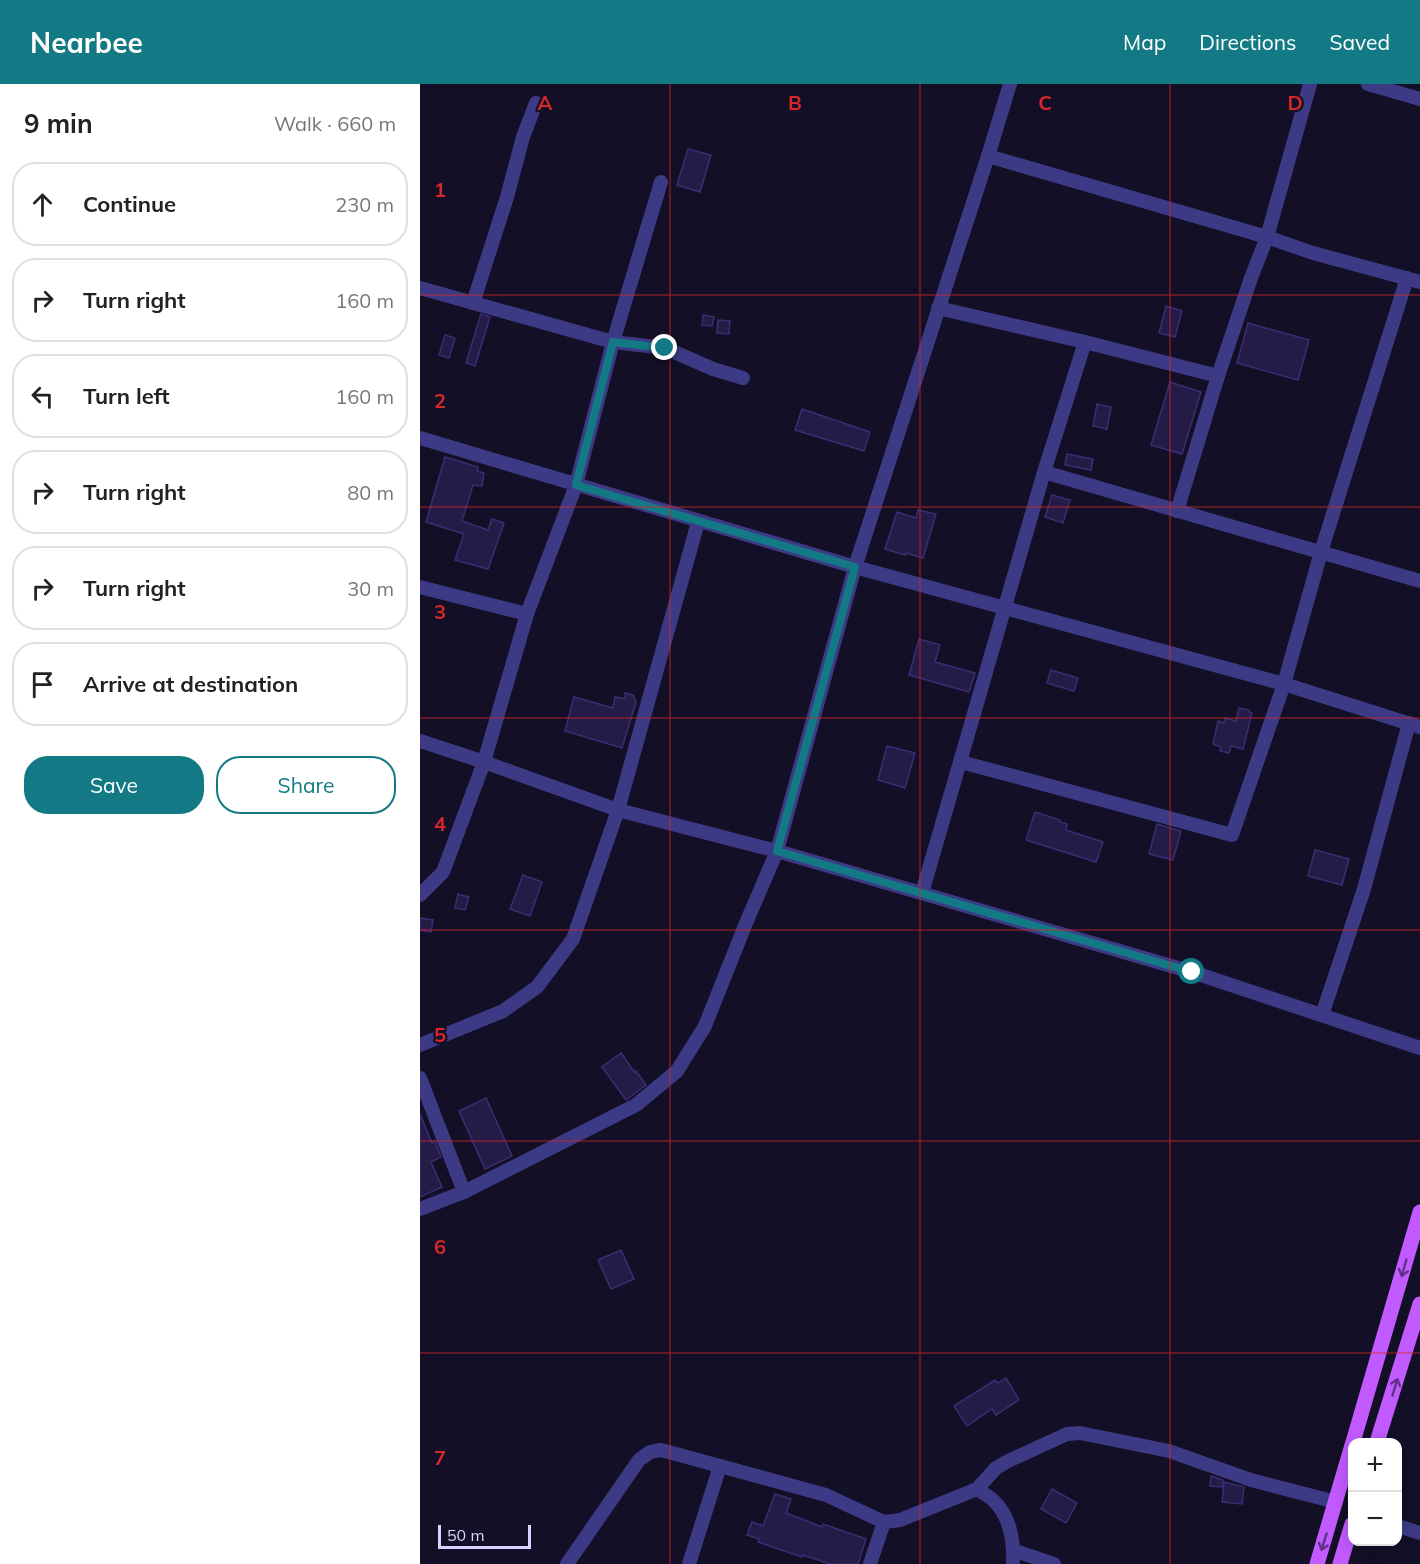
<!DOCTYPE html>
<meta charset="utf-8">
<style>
:root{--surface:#fff;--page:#f6f6f6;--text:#222;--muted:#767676;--line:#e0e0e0;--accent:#137a85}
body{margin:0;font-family:Mulish,sans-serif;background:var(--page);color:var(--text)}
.controls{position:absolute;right:18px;bottom:18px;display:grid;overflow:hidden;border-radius:12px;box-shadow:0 3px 15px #0003}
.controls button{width:54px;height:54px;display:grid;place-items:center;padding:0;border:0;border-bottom:2px solid var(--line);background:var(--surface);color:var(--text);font:30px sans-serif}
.scale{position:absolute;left:18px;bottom:15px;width:93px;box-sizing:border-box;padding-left:6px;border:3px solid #d9d4ff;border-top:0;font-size:16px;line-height:21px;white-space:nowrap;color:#d9d4ff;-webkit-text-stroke:4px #130f26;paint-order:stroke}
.stop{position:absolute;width:18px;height:18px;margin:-14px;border:4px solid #137a85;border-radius:50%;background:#fff}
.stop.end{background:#137a85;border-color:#fff;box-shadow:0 2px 6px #0008}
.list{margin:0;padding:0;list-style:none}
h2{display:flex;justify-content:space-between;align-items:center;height:78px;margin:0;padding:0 24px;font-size:26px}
h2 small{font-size:20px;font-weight:400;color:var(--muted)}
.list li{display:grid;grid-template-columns:39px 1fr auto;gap:18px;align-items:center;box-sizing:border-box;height:84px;margin:0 12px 12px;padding:0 12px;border:2px solid var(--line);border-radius:24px}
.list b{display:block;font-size:22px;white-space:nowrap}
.list em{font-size:20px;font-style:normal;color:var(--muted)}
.actions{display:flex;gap:12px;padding:18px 24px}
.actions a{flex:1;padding:14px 0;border:2px solid var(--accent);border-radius:24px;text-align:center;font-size:21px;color:var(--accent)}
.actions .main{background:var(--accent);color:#fff}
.icon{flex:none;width:33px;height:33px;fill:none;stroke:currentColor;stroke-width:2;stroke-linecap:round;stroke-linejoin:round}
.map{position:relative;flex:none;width:1000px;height:1480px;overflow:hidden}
header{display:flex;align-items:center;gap:36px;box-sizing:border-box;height:84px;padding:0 30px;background:var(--accent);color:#fff}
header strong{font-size:28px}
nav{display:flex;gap:33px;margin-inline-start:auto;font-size:21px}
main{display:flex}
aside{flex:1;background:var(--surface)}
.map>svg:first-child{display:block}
.building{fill:#241b47;stroke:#3b2d73;stroke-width:1.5}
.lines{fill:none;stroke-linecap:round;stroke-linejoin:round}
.minor{stroke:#3d3a85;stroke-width:14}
.major{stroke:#c25bff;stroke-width:15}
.oneway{stroke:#623188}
.route{stroke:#137a85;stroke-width:8}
.grid{fill:none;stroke:#d62828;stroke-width:1.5;stroke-opacity:0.55}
.grid-label{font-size:20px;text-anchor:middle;font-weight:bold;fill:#d62828;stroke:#130f26;stroke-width:4.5;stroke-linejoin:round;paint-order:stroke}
</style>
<header>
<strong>Nearbee</strong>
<nav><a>Map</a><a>Directions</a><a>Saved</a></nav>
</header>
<main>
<aside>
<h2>9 min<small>Walk · 660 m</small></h2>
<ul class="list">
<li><svg class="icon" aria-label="ahead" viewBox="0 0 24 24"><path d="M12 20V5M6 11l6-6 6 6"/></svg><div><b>Continue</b></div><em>230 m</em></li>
<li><svg class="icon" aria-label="right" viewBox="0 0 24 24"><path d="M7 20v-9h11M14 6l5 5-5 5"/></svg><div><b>Turn right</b></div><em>160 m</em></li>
<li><svg class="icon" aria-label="left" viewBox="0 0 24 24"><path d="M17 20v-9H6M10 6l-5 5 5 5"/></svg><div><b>Turn left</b></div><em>160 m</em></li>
<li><svg class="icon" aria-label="right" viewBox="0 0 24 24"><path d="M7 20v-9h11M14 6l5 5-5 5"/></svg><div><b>Turn right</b></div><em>80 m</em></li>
<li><svg class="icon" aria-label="right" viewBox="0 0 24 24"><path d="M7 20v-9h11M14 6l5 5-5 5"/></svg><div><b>Turn right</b></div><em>30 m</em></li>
<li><svg class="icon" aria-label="arrive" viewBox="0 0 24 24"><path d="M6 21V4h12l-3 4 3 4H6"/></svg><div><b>Arrive at destination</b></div></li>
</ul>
<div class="actions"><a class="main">Save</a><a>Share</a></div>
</aside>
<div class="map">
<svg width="1000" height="1480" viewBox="0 0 1000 1480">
<rect width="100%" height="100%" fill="#130f26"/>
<g class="building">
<path d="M268,65L291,71L280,108L257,101Z"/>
<path d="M746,222L762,227L755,253L739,249Z"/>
<path d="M61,230L70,233L55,282L46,279Z"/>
<path d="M283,231L294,233L292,242L282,241Z"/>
<path d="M298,236L310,237L309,250L297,249Z"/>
<path d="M828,239L889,256L878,296L817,279Z"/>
<path d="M25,251L35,254L29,274L19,271Z"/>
<path d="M750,298L781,308L762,370L731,361Z"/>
<path d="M677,320L691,323L687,345L673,342Z"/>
<path d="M382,325L450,348L444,367L375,346Z"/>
<path d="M647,370L673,375L671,386L645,381Z"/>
<path d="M25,373L58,383L57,387L64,389L62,402L53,401L42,437L68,446L72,435L84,439L68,485L35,476L44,450L6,438Z"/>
<path d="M632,411L650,416L643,439L625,433Z"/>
<path d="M498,426L516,430L503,474L486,469L485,471L465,465L477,428L496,434Z"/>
<path d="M499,555L520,561L515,578L555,589L549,608L489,591Z"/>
<path d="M631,586L658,594L654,607L627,599Z"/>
<path d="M205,609L213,611L216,618L202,664L145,647L154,613L193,624L195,613L205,615Z"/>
<path d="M819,624L829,626V628L832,629L823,665L811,662L809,669L800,667L801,663L793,660L798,637L804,639L805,634L816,637Z"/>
<path d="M467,662L495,669L485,704L458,696Z"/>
<path d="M615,728L640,736V738L647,740L646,746L683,758L676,778L606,756Z"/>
<path d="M737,740L761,747L753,776L729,770Z"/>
<path d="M895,766L929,775L922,801L888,792Z"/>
<path d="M103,791L122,798L110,832L90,825Z"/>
<path d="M38,810L49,813L45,826L35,824Z"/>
<path d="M0,834L13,836L11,848L0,846Z"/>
<path d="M201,969L215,989L216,987L226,1001L206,1016L182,983Z"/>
<path d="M66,1014L92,1072L65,1085L39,1027Z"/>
<path d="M0,1030L12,1059L15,1057L21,1073L11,1078L22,1103L0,1113Z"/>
<path d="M201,1166L214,1195L191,1205L178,1176Z"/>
<path d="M586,1294L599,1316L576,1331L572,1325L547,1342L534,1322L575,1296L578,1299Z"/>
<path d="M791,1392L803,1396V1403L790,1402Z"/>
<path d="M804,1398L824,1403L822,1420L802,1418Z"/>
<path d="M632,1405L657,1419L646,1439L621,1425Z"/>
<path d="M355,1410L371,1415L366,1429L402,1443L403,1440L446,1455L438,1480H410L383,1471L382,1473L338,1458L339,1455L327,1451L332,1438L343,1442Z"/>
</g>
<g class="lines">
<g class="minor">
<path d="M948,0L1000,15"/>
<path d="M568,72L847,153L893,169L1000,198"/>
<path d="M0,204L193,258L245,264L293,285L323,294"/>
<path d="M53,219L87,113L103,53L116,19"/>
<path d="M518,224L665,258L798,292"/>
<path d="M0,354L435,483L864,600L1000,643"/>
<path d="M624,388L1000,497"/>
<path d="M757,427L798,292L831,194L847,153L890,0"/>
<path d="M0,503L107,530"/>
<path d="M0,657L64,678L198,726L357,767L772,888L1000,964"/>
<path d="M541,678L812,751L864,600L901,468L987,194"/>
<path d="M502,809L624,388L665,258"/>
<path d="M0,811L23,788L64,678L107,530L156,401L193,258L241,98"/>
<path d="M902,931L944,805L989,639"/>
<path d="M0,961L83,927L117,903L153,855L198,726L278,438"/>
<path d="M0,994L44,1108"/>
<path d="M0,1125L44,1108L216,1021L257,987L285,942L326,839L357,767L435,483L568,72L590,0"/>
<path d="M557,1405C562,1409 569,1412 573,1416C590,1432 594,1458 593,1480"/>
<path d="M978,1442L1000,1449"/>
<path d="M593,1466L634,1480"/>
<path d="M147,1480L219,1376L230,1368L241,1366L406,1411L464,1438L480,1436L557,1405L576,1384L588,1377L647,1350L660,1349L749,1367L831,1396L916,1418"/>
<path d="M269,1480L300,1382"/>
<path d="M450,1480L464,1438"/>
</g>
<g class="major">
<path d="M933,1358L1000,1128"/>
<path d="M957,1358L1000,1220"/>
<path d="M897,1480L932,1361"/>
<path d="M920,1480L932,1440"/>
</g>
</g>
<defs><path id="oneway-shaft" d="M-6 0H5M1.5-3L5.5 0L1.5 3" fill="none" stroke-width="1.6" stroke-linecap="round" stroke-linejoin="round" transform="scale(1.5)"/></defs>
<g class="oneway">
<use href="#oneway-shaft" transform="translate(984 1184) rotate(106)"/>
<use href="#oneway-shaft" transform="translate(975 1303) rotate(-73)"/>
<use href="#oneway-shaft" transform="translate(904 1458) rotate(107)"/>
</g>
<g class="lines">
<path class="route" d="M245,264L193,258L156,401L435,483L357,767L772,888"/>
</g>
<path class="grid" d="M250,0V1480M500,0V1480M750,0V1480M0,211H1000M0,423H1000M0,634H1000M0,846H1000M0,1057H1000M0,1269H1000"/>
<g class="grid-label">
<text x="125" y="26">A</text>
<text x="375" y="26">B</text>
<text x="625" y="26">C</text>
<text x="875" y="26">D</text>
<text x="20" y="113">1</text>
<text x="20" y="324">2</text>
<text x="20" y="535">3</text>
<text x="20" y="747">4</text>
<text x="20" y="958">5</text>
<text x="20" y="1170">6</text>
<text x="20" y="1381">7</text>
</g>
</svg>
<div class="controls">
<button>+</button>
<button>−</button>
</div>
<div class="scale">50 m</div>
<div class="stop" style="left:772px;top:888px"></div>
<div class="stop end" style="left:245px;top:264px"></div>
</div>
</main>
